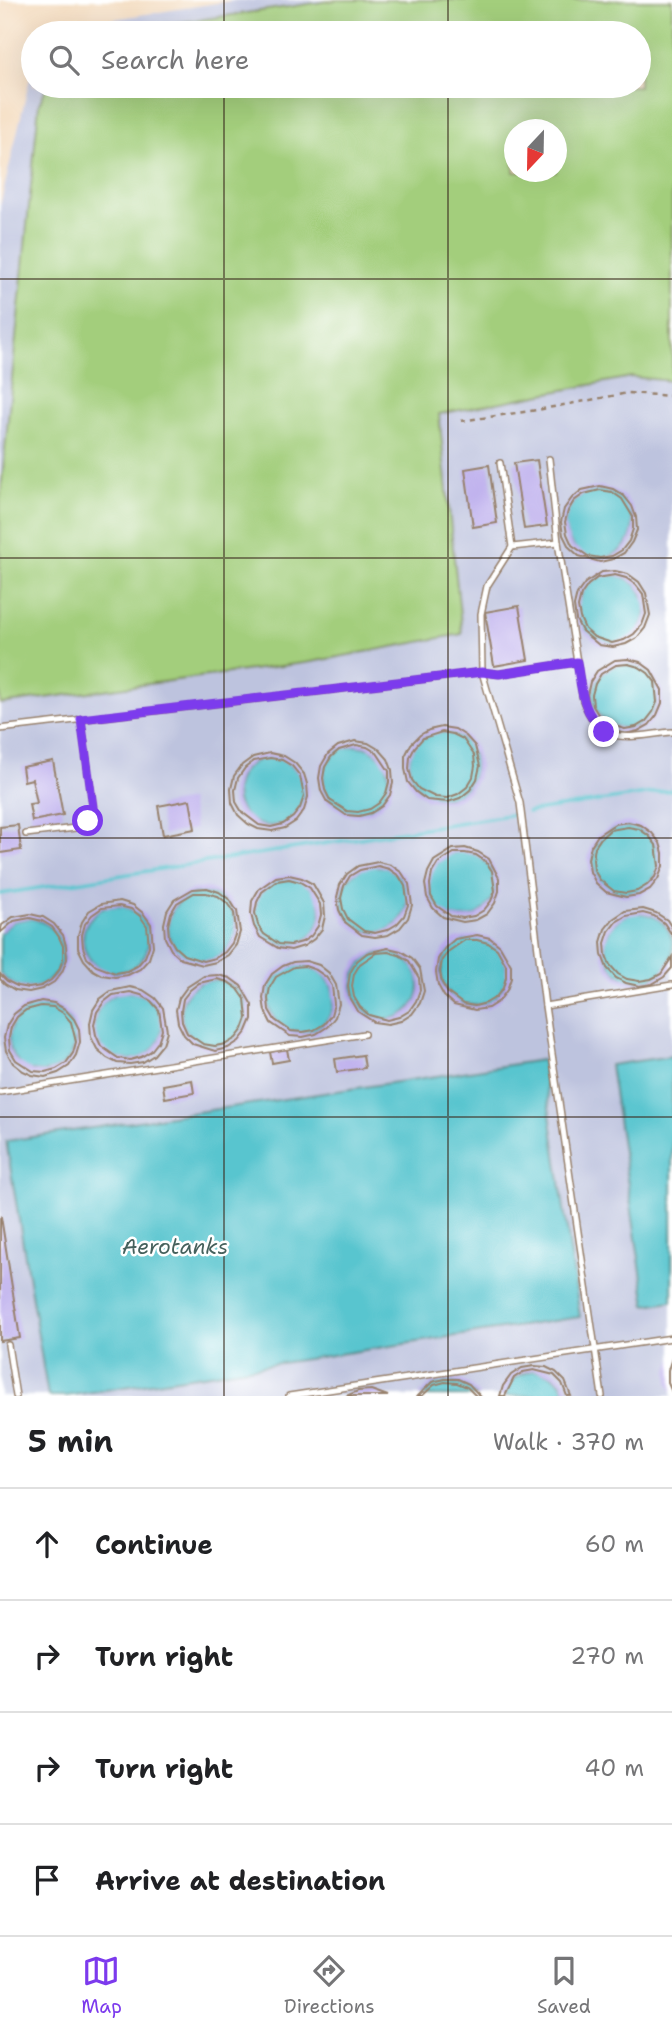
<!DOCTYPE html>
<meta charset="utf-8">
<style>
:root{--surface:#fff;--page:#f6f6f6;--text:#202124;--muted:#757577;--line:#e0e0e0;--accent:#7c3aed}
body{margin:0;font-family:"Shantell Sans",sans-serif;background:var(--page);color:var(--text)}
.compass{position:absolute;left:504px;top:119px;width:63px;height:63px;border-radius:50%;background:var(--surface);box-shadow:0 7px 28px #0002;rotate:202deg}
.stop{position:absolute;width:21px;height:21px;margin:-16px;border:5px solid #7c3aed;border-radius:50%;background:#fff}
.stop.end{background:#7c3aed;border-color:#fff;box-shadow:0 2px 7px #0008}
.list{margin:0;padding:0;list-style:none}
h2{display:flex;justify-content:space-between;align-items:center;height:91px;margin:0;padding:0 28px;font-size:30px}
h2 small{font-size:23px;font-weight:400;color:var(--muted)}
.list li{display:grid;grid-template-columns:46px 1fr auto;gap:21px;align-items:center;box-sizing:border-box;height:112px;padding:0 28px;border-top:2px solid var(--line)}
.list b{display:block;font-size:26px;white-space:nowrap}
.list em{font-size:23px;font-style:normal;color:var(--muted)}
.icon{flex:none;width:38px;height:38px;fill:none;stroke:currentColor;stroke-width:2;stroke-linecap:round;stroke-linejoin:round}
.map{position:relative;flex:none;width:672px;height:1396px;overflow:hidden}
.search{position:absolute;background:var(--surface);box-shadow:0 7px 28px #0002;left:21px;right:21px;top:21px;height:77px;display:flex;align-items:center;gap:18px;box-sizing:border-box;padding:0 24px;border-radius:38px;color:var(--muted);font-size:26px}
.sheet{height:539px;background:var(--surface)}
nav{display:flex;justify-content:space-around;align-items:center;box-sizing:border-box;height:98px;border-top:2px solid var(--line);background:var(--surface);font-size:19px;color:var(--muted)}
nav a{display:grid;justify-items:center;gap:4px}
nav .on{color:var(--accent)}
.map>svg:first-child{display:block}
.industrial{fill:#bdc3de;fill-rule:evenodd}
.green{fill:#a3ce7b;stroke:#6f7c4c;stroke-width:2;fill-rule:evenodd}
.water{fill:#58c5cf;stroke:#4a7876;stroke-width:2}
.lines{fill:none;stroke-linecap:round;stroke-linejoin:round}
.stream{stroke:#58c5cf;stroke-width:3.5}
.building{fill:#b7a7eb;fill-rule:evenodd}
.lane-casing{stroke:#98826e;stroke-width:8}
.path{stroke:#98826e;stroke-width:2.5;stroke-dasharray:5 5;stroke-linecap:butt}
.lane{stroke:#fff;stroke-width:5}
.route{stroke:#7c3aed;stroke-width:9}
.grid{fill:none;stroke:#3b2a1e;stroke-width:2;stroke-opacity:0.55}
.labels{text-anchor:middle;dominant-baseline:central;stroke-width:5;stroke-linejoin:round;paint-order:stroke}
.water-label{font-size:21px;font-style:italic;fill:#45605c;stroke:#fff}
</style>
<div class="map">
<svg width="672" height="1396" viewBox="0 0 672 1396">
<rect width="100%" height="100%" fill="#fff"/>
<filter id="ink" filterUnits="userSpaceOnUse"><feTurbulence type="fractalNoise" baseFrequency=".0143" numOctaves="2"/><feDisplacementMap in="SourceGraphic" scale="14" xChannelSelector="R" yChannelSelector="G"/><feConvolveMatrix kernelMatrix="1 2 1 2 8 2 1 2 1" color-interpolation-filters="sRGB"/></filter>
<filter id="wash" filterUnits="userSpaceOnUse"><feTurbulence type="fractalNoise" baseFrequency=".00686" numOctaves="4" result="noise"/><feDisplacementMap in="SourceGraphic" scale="28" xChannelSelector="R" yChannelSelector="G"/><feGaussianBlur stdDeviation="1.57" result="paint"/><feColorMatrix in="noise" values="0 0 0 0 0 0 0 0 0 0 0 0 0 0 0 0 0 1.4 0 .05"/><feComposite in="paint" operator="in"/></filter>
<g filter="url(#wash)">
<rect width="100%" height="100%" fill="#f4dbbd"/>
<path class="industrial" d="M237,0H672V1396H0V206L33,65V86H639V33H63L101,21ZM514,130H556V172H514Z"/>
<path class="green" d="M336,0H672V381L631,377L439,414L462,634L311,662L0,704V500L39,104L47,86H639V33H108ZM514,130H556V172H514Z"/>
<g class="water">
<circle cx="599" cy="524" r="34"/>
<circle cx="612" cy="609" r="34"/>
<circle cx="625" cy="696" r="32"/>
<circle cx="442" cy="765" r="33"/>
<circle cx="356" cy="779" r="33"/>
<circle cx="270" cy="792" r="34"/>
<circle cx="626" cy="860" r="33"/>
<circle cx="462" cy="885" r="33"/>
<circle cx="375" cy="899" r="33"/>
<circle cx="288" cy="912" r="33"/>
<circle cx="202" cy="927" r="34"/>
<circle cx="116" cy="939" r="33"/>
<circle cx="639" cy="947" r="34"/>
<path d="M30,918C99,934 45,1022 0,974V933L14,921Z"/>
<circle cx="474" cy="972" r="33"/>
<circle cx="386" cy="986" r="33"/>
<circle cx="301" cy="999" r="33"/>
<circle cx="214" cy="1013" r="33"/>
<circle cx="128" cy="1026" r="34"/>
<circle cx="42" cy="1039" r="33"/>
<path d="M672,1056V1301L646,1305L610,1065Z"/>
<path d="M542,1060L580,1317L66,1396H48L6,1141Z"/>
<path d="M534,1370C551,1372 562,1379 567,1396H505C509,1380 519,1374 534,1370Z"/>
<path d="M445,1382C459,1383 467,1386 476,1396H422L434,1385Z"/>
</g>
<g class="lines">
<g class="stream">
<path d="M528,812L672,790"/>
<path d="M0,894L515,814"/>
</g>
</g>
<g id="blocks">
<g class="building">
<path d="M537,460L547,526L524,529L514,463Z"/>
<path d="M489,465L497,523L473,527L465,469Z"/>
<path d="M600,486L613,489L624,496L632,506L636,517L637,530L632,542L624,553L613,559L600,562L579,556L569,547L563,535L561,522L564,509L572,498L582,490ZM600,490L612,492L622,499L633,517V529L629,541L622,550L612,556L600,558L588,556L572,545L567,534L565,522L568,511L574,501L584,494Z"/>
<path d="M615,571L628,574L639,582L646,593L650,615L645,628L637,638L626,644L613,647L599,645L582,631L576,620L574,606L577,594L585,583L602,572ZM615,575L626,578L636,585L643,594L646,614L642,625L634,634L624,640L612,643L594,637L585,629L580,618L578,607L581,595L588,585L597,578Z"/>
<path d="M519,606L528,660L494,666L485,612Z"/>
<path d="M628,659L640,662L651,670L662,690V703L657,715L649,725L638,731L625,734L605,728L595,719L589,707L587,695L590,682L597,671L615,660ZM628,664L639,667L648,673L655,682L657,702L653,712L646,721L636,727L625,729L607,724L599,716L593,706L592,695L595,684L601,674L616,665Z"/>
<path d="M442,727L455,729L466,736L475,746L480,766L477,779L470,790L460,798L448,802L427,800L416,792L408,782L405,769V756L411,744L420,735L429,730ZM442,732L453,734L463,739L474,755L475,766L473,777L467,787L458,794L447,798L435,797L419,789L412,780L409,769L410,757L415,747L423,738Z"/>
<path d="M355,741L368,743L380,750L388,759L392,770L393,783L390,795L382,806L371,813L359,816L346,815L327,802L321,791L319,778L321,766L328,754L338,746ZM356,745L367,747L377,753L389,771V782L386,793L379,803L370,809L358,812L347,811L330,800L325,790L323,778L325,767L331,757L339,750Z"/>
<path d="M270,753L284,756L295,763L304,774L307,784L308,797L304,810L296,821L285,828L272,831L258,829L248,824L238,815L232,803L231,789L234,776L242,765L253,757ZM270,758L282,760L292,766L300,776L304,796L300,808L293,817L283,824L271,827L259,825L242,812L236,802L235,790L238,778L245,768L254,761Z"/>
<path d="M53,761L63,815L32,821L29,804L37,803L32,779L24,781L22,767Z"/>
<path d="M190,800L195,829L163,835L158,806Z"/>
<path d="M628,822L641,825L652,833L660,843L663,853V866L658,879L650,889L639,895L626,897L606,892L596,883L590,872L588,859L591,846L598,835L615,824ZM628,827L639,829L649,836L656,845L659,866L655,877L647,885L637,891L626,893L614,891L600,880L594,870L593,859L595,847L601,838L610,830Z"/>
<path d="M18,825L21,850L0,853V827Z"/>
<path d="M465,848L478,852L489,859L499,878V891L495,903L487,914L476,920L463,922L443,917L433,908L427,897L425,884L428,872L434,861L453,849ZM454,853H465L476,855L486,862L492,871L495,891L491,901L484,910L474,916L463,918L451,916L437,906L431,896L430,884L432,873L438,863Z"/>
<path d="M378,862L391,865L402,873L409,884L412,905L408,918L400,928L388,935L375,937L362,935L345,922L339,910L337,897L340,885L347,874L358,866ZM378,866L389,869L399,876L405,886L408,905L404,916L397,924L387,930L375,933L364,931L348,919L343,909L341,898L344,886L350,876L360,870Z"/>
<path d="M289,875L302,878L313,884L324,903L325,916L322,929L314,939L304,946L291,950L278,948L260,937L254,926L251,914L252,901L259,889L276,877ZM289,879L300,882L310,888L320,904L321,915L318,926L311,936L302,942L291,945L279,944L264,934L258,925L255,913L257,902L262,892L277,881Z"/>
<path d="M207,888L219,892L230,900L237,911L240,932L236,945L228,955L216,962L203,965L181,959L171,950L165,938L164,924L167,911L174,900L193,889ZM194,893H206L218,896L227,903L234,913L236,932L232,943L225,952L215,958L203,961L184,955L175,947L169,937L168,925L171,913L177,903Z"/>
<path d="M120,901L133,905L143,913L151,924L153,946L149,959L140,969L128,975L115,977L102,975L93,970L84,960L78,948V935L82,922L89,911L101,904ZM119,906L131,909L140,916L147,926L149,946L145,957L137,966L127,971L115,973L96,966L87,958L83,947L82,935L85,924L92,915L102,908Z"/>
<path d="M643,909L656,913L667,920L672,928V935L664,923L654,916L643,913L626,916L616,922L609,931L605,943L606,955L610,965L618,974L627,979L639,981L651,979L661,974L672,957V968L664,977L652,984L639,986L626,983L616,978L607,968L602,955L601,942L605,929L613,919L625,911Z"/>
<path d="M30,914L43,917L54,924L63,935L66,946L67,959L62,972L54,982L42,989L29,992L15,990L5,984L0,979V974L7,981L17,986L29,988L41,986L51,980L59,970L63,959V946L59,937L52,927L42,921L30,918L14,921L0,933L2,925L13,917Z"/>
<path d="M477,935L490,938L500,946L511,965V978L507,990L499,1001L488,1008L475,1010L454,1005L444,996L438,985L436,972L438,959L445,948L455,939ZM465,940H477L488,943L497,949L506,965V977L503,988L496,997L486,1003L475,1006L463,1004L448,993L442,983L440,972L442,960L449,951Z"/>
<path d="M388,948L401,951L412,958L420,969L424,991L420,1003L412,1014L401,1021L388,1024L374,1022L357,1011L350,999L348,986L350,973L357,961L367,953ZM388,952L399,955L409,961L419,978L420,990L416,1001L409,1011L399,1017L387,1020L369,1015L360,1007L354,997L352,986L354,974L360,964L376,953Z"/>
<path d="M306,961L319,965L329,973L336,985L339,1004L335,1017L327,1027L316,1034L303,1037L290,1036L271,1023L265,1011L263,998L265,985L272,974L283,966L293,962ZM305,966L316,970L326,977L332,986L334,1004L331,1015L324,1024L314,1030L303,1032L291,1031L275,1020L269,1010L268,998L270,987L276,977L294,967Z"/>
<path d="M218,975L230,978L241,986L252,1005V1019L247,1031L239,1041L228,1048L215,1051L193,1044L184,1035L178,1023L176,1010L179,998L187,987L204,976ZM217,979L228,982L238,989L245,999L247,1018L243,1029L236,1038L226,1044L215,1046L203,1044L187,1033L182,1022L181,1011L183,999L190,990L199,983Z"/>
<path d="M130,987L143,990L155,998L163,1008L167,1031L163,1044L154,1055L143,1062L130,1064L117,1063L107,1058L97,1049L91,1037L90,1023L93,1010L100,999L111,991ZM130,992L141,995L151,1001L159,1010L162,1030L158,1042L151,1051L141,1057L130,1060L118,1058L101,1046L96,1035L94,1024L97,1012L104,1002L113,995Z"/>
<path d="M41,1001L54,1003L65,1009L74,1019L79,1029L80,1042L76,1055L69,1066L58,1073L45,1077L32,1075L23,1071L13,1063L6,1051L4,1038L7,1025L14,1014L24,1006ZM41,1006L53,1007L63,1013L71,1022L76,1042L73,1053L66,1063L56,1069L45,1072L33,1071L16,1060L10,1050L9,1038L11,1027L17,1017L26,1010Z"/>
<path d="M287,1049L289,1060L272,1063L270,1052Z"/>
<path d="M363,1055L365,1068L337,1072L335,1059Z"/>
<path d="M192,1080L194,1093L165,1098L163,1085Z"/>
<path d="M1,1217L20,1338L0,1341V1218Z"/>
<path d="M672,1358V1392L668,1383V1370Z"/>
<path d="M534,1366L546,1367L556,1372L565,1381L571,1396H567L562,1383L554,1375L534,1370L523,1372L514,1378L505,1396H500L503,1386L511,1375L522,1368Z"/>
<path d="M445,1379H458L469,1384L480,1396H476L467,1387L457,1383L445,1382L434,1385L422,1396H418L432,1382Z"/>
<path d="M371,1390L388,1396H346L358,1391Z"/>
</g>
</g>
</g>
<g filter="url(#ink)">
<use href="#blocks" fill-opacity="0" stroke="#98826e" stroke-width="2"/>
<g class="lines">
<g class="lane-casing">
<g id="lane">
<path d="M549,459L558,542L583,700C601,749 629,736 672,732"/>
<path d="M500,463L512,547L487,586L481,614L482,672L520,803L545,1006L602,1396"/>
<path d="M512,547L558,542"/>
<path d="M0,729L482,672L499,674L577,662"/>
<path d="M26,834L75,828L87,821L93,807L81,719"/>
<path d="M545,1006L672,985"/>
<path d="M0,1092L364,1034"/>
<path d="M8,1345L16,1396"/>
<path d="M289,1396L672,1338"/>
</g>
</g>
<path class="path" d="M461,421L537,410L628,393L672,396"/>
<use href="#lane" class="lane"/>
</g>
</g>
<g class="lines" filter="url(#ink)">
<path class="route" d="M88,821L93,807L81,719L482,672L499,674L577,662C582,692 581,709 604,732"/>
</g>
<path class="grid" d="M224,0V33M448,0V33M224,86V1396M448,86V1396M0,279H672M0,558H672M0,838H672M0,1117H672"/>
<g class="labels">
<g class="water-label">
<text x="175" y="1247">Aerotanks</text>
</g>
</g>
</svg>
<svg class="compass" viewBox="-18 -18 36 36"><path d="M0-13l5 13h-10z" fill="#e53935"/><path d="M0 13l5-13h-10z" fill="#757577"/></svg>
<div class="stop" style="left:88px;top:821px"></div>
<div class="stop end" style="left:604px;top:732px"></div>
<div class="search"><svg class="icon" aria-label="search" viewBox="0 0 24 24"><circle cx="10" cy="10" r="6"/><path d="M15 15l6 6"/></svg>Search here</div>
</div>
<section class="sheet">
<h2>5 min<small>Walk · 370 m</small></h2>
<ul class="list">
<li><svg class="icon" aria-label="ahead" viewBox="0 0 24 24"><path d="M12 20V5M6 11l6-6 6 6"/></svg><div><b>Continue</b></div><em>60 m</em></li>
<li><svg class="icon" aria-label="right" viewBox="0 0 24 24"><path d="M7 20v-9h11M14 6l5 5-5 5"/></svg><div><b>Turn right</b></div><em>270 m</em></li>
<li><svg class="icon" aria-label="right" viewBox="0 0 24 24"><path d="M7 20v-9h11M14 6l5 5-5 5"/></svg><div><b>Turn right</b></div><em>40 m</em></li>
<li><svg class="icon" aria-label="arrive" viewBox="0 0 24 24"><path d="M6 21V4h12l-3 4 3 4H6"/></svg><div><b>Arrive at destination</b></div></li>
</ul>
</section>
<nav>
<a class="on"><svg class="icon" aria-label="map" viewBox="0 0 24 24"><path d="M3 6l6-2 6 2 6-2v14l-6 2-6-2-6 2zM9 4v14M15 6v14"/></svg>Map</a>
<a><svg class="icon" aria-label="directions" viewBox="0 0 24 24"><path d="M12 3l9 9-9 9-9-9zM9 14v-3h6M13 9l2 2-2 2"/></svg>Directions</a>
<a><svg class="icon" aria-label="saved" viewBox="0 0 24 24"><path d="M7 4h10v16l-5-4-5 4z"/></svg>Saved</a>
</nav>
